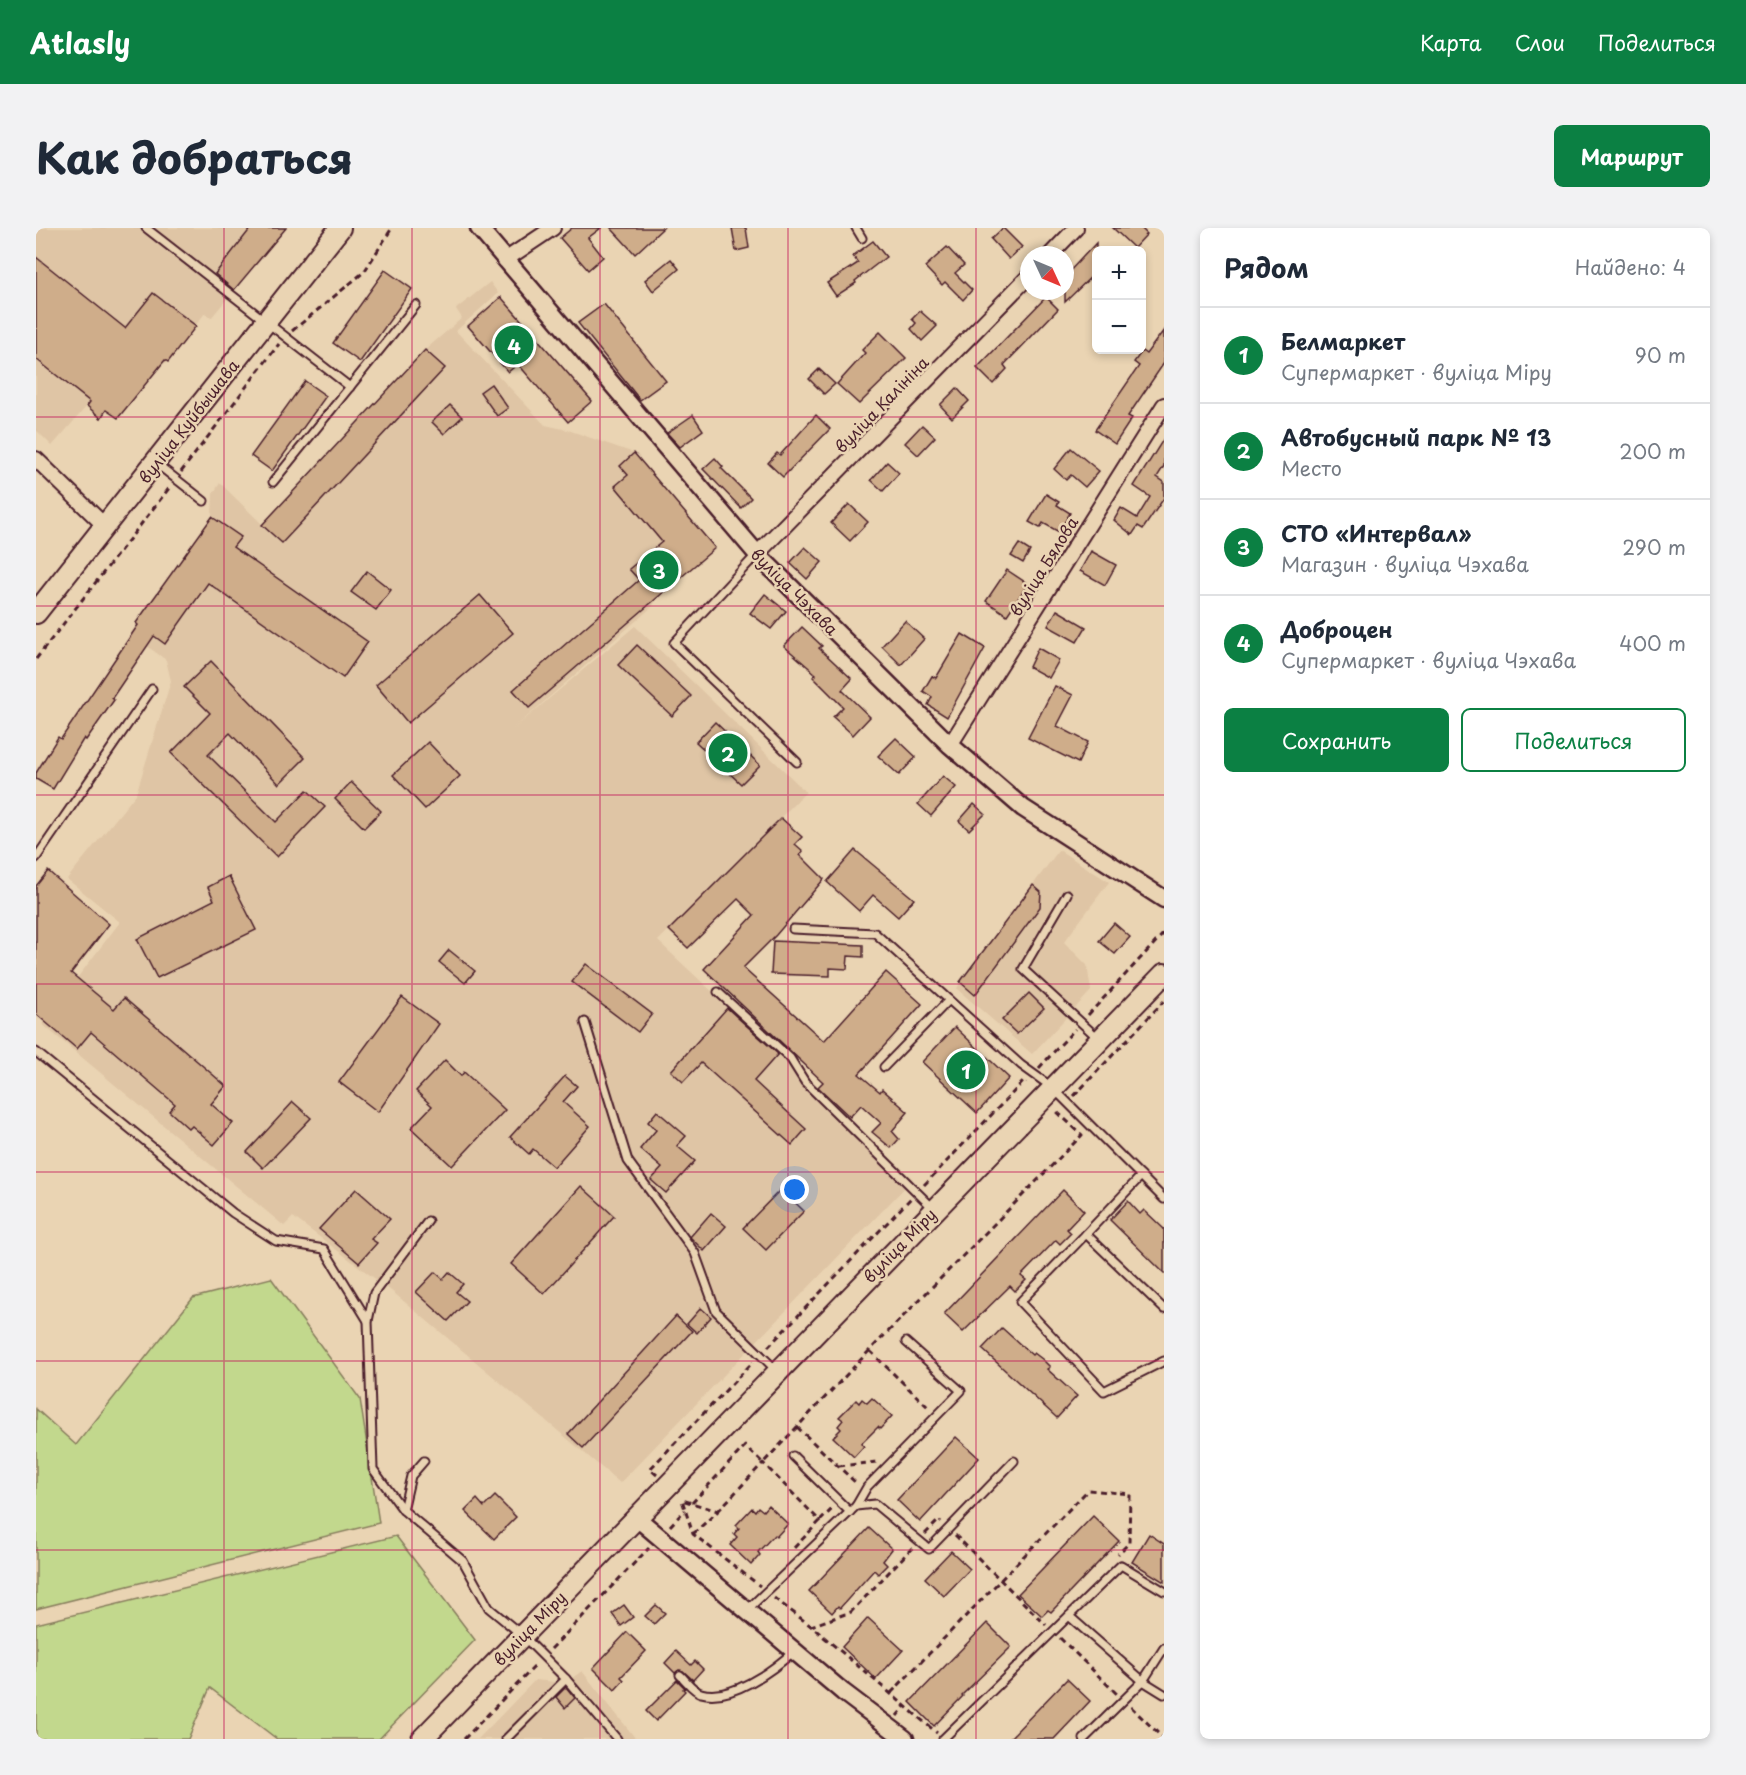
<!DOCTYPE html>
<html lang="ru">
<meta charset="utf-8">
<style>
:root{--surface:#fff;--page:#f2f2f3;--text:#1f2937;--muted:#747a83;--line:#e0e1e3;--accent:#0b8043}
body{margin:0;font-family:"Playpen Sans",sans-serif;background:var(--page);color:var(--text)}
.controls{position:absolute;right:18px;top:18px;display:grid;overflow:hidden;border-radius:9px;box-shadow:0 3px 9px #0003}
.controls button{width:54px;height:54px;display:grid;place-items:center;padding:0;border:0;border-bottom:2px solid var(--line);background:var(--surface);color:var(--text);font:30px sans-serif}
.compass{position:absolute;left:984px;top:18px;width:54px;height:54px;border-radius:50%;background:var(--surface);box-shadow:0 3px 9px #0003;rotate:134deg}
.you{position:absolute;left:759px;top:962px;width:21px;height:21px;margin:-15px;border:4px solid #fff;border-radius:50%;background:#1a73e8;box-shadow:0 0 0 9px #1a73e833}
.badge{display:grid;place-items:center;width:39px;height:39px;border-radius:50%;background:var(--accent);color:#fff;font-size:20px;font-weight:700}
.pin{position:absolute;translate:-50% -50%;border:3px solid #fff;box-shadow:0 2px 6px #0006}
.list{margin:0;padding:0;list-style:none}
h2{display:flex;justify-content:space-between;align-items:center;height:78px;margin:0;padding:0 24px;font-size:26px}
h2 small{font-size:20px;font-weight:400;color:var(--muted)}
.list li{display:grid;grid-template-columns:39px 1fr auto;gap:18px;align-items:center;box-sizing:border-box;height:96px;padding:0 24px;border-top:2px solid var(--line)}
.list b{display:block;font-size:22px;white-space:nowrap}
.list p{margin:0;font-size:20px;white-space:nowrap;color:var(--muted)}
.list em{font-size:20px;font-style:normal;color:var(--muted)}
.actions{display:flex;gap:12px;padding:18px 24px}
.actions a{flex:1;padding:14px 0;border:2px solid var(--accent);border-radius:9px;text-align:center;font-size:21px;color:var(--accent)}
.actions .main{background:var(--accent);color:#fff}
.map{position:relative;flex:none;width:1128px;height:1511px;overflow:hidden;border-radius:9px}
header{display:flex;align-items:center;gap:36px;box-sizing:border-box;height:84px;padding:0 30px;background:var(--accent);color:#fff}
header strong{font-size:28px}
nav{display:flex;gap:33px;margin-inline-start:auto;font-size:21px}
.intro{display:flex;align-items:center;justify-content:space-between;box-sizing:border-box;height:144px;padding:0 36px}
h1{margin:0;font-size:42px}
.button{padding:15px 27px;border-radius:9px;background:var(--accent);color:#fff;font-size:21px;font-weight:700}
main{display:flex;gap:36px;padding:0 36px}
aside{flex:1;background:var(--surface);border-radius:9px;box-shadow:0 3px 9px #0003}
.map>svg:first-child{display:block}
.built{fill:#dfc5a5}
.green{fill:#c2d88d;stroke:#867c5c;stroke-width:1.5}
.building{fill:#cfad8a;stroke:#4a1f2b;stroke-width:1.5}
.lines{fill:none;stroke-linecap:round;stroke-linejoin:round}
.service-casing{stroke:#4a1f2b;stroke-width:11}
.minor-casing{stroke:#4a1f2b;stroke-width:18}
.tertiary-casing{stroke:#4a1f2b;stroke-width:21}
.secondary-casing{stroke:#4a1f2b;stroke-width:24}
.path{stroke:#4a1f2b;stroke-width:3;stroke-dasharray:6 4.5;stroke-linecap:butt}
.service{stroke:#ead4b3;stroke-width:7}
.minor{stroke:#ead4b3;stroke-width:14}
.tertiary{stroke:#ead4b3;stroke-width:16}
.secondary{stroke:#ead4b3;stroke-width:20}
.grid{fill:none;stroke:#c2185b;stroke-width:1.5;stroke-opacity:0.55}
.labels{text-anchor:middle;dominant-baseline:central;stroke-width:5;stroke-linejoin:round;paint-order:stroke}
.street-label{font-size:16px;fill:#4a1f2b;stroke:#ead4b3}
</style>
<header>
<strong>Atlasly</strong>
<nav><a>Карта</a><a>Слои</a><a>Поделиться</a></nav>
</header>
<div class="intro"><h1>Как добраться</h1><a class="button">Маршрут</a></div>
<main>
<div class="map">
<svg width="1128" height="1511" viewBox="0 0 1128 1511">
<rect width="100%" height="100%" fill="#ead4b3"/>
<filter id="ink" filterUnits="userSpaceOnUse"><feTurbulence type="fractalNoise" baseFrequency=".0167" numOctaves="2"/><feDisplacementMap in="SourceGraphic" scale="12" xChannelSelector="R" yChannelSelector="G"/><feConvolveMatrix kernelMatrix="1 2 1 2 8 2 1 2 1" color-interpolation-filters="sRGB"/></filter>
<g filter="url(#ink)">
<g class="built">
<path d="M0,0H250L175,90L169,85L132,134L124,137L82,190L70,183L65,190L51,178L16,218L0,202Z"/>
<path d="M454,54L462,65L420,103L509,197L532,202L598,225L679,320L620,372L617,378L476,502L599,398L770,564L622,713L877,951L584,1255L358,1065L257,989L248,998L6,796L84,694L31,651L100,566L135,453L130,432L107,415L100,395L176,289L177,266L184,255L226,296L389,122L426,90L420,81Z"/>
<path d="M1023,622L1073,654L1028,714L1051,737L1055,763L996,826L921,761L924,754Z"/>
<path d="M546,1443L600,1511H442L499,1452L529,1455Z"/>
</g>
<g class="green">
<path d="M235,1050L324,1171L343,1295L0,1381V1181L40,1217L157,1070Z"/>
<path d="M360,1308L439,1412L343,1511H241L174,1460L152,1511H0V1396Z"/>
</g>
<g class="building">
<path d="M215,0H250L198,62L179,46Z"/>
<path d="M536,0H565L552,10L567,29L552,42L524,10Z"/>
<path d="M575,0H627L599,26Z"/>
<path d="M696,0H710L713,20L700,23Z"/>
<path d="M967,0L986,19L973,31L955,11Z"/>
<path d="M1077,0H1105L1111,6L1098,20Z"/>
<path d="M837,13L850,29L819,53L820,55L800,68L791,55L822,35L817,28Z"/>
<path d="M1060,15V44L1029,74V48Z"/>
<path d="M911,19L928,37L919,45L936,62L927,72L909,54L906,57L889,39Z"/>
<path d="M0,29L89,100L117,65L160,98L132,134L129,132L82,190L70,182L65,190L51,178L54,174L0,131Z"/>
<path d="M635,31L643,41L617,63L609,52Z"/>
<path d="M349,42L376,61L324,134L297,115Z"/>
<path d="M465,69L556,173L532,194L482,136L472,144L432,98Z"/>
<path d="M1010,69L1022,81L968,137L971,141L957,156L941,140Z"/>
<path d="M568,76L630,153L604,172L542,95Z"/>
<path d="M884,83L901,98L886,113L875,101L880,95L876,91Z"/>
<path d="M1128,102V135L1092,188L1096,190L1079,216L1059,202L1103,138L1098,134L1106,123L1110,126Z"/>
<path d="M844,104L870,130L823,176L801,156L829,125L826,122Z"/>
<path d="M389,122L409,140L246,315L226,297Z"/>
<path d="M783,141L799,156L788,166L773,151Z"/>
<path d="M269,153L290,168L236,243L215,228Z"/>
<path d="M455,156L472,180L461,188L444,164Z"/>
<path d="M921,160L933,173L916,190L904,177Z"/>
<path d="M414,177L426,189L408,206L396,194Z"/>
<path d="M657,187L667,202L644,219L631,205Z"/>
<path d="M780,187L794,201L747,249L732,235L741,225L744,227Z"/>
<path d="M886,197L899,209L882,227L869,215Z"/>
<path d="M1128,210V238L1121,249L1128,254V270L1107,301L1102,298L1096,307L1078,292L1085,280L1101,290L1114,269L1098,258Z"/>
<path d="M1035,220L1063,243L1049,259L1035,247L1030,252L1018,241Z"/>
<path d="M598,225L679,320L493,480L477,462L603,352L593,341L626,314L579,258L592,247L584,238Z"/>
<path d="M679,230L687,239L685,240L715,270L705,280L667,241Z"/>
<path d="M851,234L863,245L847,263L835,252Z"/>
<path d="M1010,266L1023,274L1021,277L1034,285L1023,304L1007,295L1004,300L993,294Z"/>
<path d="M813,276L832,294L814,313L795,295Z"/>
<path d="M176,289L205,309L197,319L332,414L307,450L172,355L129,416L118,408L76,470L78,472L50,512L48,510L17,561L0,551V545L22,509L25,511L102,397L100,395Z"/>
<path d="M983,316L994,323L987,335L975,328Z"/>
<path d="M769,319L786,334L771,351L754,335Z"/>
<path d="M1055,323L1080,337L1069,357L1044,343Z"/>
<path d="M971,342L992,356L971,387L950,373Z"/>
<path d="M331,343L355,362L340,382L315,364Z"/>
<path d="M729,366L750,383L735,401L714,385Z"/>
<path d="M444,367L477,405L372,495L340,457Z"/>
<path d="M1021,382L1050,399L1041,414L1012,398Z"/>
<path d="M869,393L888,411L865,437L846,418Z"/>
<path d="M766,399L786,418L783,420L816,451L806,462L834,489L817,507L797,489L807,479L777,449L780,446L748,418Z"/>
<path d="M926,406L949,420L911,489L892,477L896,469L887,463L896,448L900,450Z"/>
<path d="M601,417L655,468L636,488L582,437Z"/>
<path d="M1002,420L1023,432L1013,450L993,439Z"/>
<path d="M175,433L269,530L243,556L194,505L172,527L240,594L271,562L289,579L241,629L135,525L174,485L148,459Z"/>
<path d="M1019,458L1037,467L1021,498L1052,514L1042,535L992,510Z"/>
<path d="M679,494L724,537L705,556L660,514Z"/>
<path d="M860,510L880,529L863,547L842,528Z"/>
<path d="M392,514L424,548L389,581L357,547Z"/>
<path d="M907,548L920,559L895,588L882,576Z"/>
<path d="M315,554L345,583L328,600L299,571Z"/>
<path d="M938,576L949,586L933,602L923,593Z"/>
<path d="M745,590L766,609L759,616L767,623L764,627L788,651L740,707L707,740L788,813L850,744L886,776L823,846L844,864L846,861L872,884L856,903L863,911L855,920L836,904L845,895L825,877L814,889L782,859L787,854L668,741L718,687L702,671L652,720L633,702Z"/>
<path d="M819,622L878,671L862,689L837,667L823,683L791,654Z"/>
<path d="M12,643L73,696L35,745L78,781L88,770L190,858L175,876L197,895L178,917L156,898L153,901L133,883L139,876L55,804L41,821L0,786V658Z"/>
<path d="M193,648L220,702L121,750L101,711L178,672L172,659Z"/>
<path d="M997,657L1005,664L1004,679L939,767L924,754Z"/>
<path d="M1078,695L1094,709L1079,726L1063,713Z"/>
<path d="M737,713L827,717V729L812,728L811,741L794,740V748L735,746Z"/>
<path d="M413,722L439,743L429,755L403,734Z"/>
<path d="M550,736L616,786L602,804L536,754Z"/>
<path d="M993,765L1008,780L981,806L966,792Z"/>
<path d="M366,769L403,796L342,884L303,854Z"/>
<path d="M691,780L742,826L718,853L770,901L756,917L665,835L647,854L635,843Z"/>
<path d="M919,799L973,850L941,885L886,834Z"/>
<path d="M409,832L425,848L428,844L469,882L416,938L375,900L396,878L380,863Z"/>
<path d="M529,848L541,858L527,874L554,898L518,939L497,921L493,926L474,909Z"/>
<path d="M257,874L275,890L227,940L211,924Z"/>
<path d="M621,883L650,908L641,918L659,933L630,965L615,952L626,940L604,921L620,902L612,894Z"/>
<path d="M545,958L578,988L508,1066L475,1036Z"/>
<path d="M320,961L354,991L335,1011L341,1015L323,1035L283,1001Z"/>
<path d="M745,961L768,983L730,1022L707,1000Z"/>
<path d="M1027,962L1048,983L1031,1001L1035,1005L1024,1016L1020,1012L985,1048L990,1052L979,1063L974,1058L927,1104L908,1086Z"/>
<path d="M1092,973L1104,986L1108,982L1128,1001V1045L1074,992Z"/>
<path d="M675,985L690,998L668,1023L654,1009Z"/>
<path d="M399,1044L407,1051L413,1044L427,1056L420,1064L431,1073L412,1093L380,1064Z"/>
<path d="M665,1080L675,1089L661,1105L651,1096Z"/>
<path d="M640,1088L656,1103L547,1220L532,1206Z"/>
<path d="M966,1100L996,1127L998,1125L1006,1131L1014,1139L1011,1141L1041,1168L1021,1190L946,1121Z"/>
<path d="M836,1170L856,1188L844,1201L842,1199L825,1216L828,1218L818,1229L797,1209L805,1201L802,1198L807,1192L803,1189L820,1172L823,1175L826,1171L831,1175Z"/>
<path d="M920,1209L943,1230L884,1294L861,1272Z"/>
<path d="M459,1268L480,1289L458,1311L429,1283L441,1271L448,1279Z"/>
<path d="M732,1277L752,1296L740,1309L738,1307L722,1324L724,1327L715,1337L694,1317L701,1309L698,1306L703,1300L700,1297L716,1280L719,1283L722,1279L727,1283Z"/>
<path d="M1057,1288L1083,1313L1015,1384L1012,1382L1006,1388L982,1366Z"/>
<path d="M833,1300L856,1321L847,1333L851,1337L842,1346L838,1342L804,1380L802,1378L796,1385L773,1363Z"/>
<path d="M1113,1306L1128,1316V1354L1096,1334Z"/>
<path d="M915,1323L934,1341L908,1368L889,1350Z"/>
<path d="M588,1377L597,1389L585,1398L576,1386Z"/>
<path d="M620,1377L629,1385L618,1396L609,1388Z"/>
<path d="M832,1390L867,1422L840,1451L806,1419Z"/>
<path d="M951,1395L975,1419L926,1467L927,1468L898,1498L874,1474Z"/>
<path d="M591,1404L610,1423L585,1449L588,1452L579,1462L557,1440Z"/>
<path d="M640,1423L655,1437L659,1433L667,1441L657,1452L647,1443L643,1442L639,1445L629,1435Z"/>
<path d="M1031,1451L1054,1473L1038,1490L1018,1511H973Z"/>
<path d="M641,1452L649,1460L647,1461L649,1463L620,1493L610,1483Z"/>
<path d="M530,1459L539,1470L529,1480L520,1469Z"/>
</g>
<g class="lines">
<g class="service-casing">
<g id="service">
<path d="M110,0L314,159"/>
<path d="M820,0L826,10"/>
<path d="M121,236L168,273"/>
<path d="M237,254L380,77"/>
<path d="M721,326L638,415L761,534"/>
<path d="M0,630L116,461"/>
<path d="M1031,666L987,741L1062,810"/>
<path d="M757,701L839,705L985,837L1017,860L1128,971"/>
<path d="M682,764L754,830L769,854L898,981"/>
<path d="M549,794L592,933L659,1025L680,1083L740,1142"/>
<path d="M0,824L197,985L240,1013L288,1021L332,1093L337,1241L367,1282"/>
<path d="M848,839L913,772"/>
<path d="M1050,1006L1105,948"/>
<path d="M1128,1081L1050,1006L984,1074L1068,1163L1128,1133"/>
<path d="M332,1093L338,1065L392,993"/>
<path d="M757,1228L814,1284"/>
<path d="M388,1233L375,1248L367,1282L427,1333L453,1380L486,1407L530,1451L470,1511"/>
<path d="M820,1278L831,1259L925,1163L870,1114"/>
<path d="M711,1382L820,1278L839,1276L893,1321L978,1233"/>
<path d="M1033,1388L1107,1453L1128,1466"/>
<path d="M644,1447C650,1452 657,1463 665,1465C694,1474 737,1442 757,1424"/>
<path d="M530,1451L581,1511"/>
<path d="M907,1511L1085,1337L1128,1363"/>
<path d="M1048,1511L1107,1453L1128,1420"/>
</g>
</g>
<g class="minor-casing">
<g id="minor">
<path d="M1014,27L1040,0"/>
<path d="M469,32L517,0"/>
<path d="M0,231L69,298"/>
<path d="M721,326L993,48"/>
<path d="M914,517L1128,177"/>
</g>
</g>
<g class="tertiary-casing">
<g id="tertiary">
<path d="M443,0L721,326L914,517L987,580L1128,671"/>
<path d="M601,1290L807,1464L869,1511"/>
</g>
</g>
<g class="secondary-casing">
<g id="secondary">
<path d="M0,385L304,0"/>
<path d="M386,1511L1128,746"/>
</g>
</g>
<g class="path">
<path d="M256,103L328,44L356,0"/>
<path d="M145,244L243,116"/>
<path d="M0,431L134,259"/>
<path d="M1052,787L1128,705"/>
<path d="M1003,840L1039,801"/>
<path d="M1038,868L1128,773"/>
<path d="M888,957L988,853L990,855"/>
<path d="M732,1119L875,970"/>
<path d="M834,1123L894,1181"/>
<path d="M761,1199L821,1256"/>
<path d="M803,1238L841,1234"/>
<path d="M621,1247L614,1241L717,1134"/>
<path d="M656,1275L709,1218L727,1235L833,1123L1046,907L1019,882"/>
<path d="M682,1283L727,1235L784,1293L755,1323"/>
<path d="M784,1293L796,1281"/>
<path d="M634,1298L649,1282"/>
<path d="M657,1306L682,1283L646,1272L657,1306L724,1358"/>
<path d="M889,1306L903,1292L905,1294"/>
<path d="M919,1307L1010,1397"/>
<path d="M876,1320L815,1384L775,1398L901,1505"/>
<path d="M738,1370L775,1398"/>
<path d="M1024,1410L1081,1466"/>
<path d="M515,1421L613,1320"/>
<path d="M855,1465L1052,1262L1094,1266L1093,1315L1082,1326"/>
<path d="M1095,1479L1128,1511"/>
<path d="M861,1488L869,1478"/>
<path d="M428,1511L500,1437"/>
</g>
<use href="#service" class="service"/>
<use href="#minor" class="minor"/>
<use href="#tertiary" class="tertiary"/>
<use href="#secondary" class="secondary"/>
</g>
</g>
<path class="grid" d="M188,0V1511M376,0V1511M564,0V1511M752,0V1511M940,0V1511M0,189H1128M0,378H1128M0,567H1128M0,756H1128M0,944H1128M0,1133H1128M0,1322H1128"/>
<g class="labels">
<g class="street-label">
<text transform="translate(845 176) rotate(-46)">вуліца Калініна</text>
<text transform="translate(152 193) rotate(-52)">вуліца Куйбышава</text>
<text transform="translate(1007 338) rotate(-58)">вуліца Бялова</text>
<text transform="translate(759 363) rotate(45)">вуліца Чэхава</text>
<text transform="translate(863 1017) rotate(-46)">вуліца Міру</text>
<text transform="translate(493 1400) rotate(-46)">вуліца Міру</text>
</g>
</g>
</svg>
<div class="controls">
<button>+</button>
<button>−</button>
</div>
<svg class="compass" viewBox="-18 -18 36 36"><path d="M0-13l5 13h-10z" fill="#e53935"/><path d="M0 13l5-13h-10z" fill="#747a83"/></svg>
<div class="you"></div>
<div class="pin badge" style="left:930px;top:842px">1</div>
<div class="pin badge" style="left:692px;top:525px">2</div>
<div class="pin badge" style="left:623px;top:342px">3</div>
<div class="pin badge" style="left:478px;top:117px">4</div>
</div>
<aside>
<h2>Рядом<small>Найдено: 4</small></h2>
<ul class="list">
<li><span class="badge">1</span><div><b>Белмаркет</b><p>Супермаркет · вуліца Міру</p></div><em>90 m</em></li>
<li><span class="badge">2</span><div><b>Автобусный парк № 13</b><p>Место</p></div><em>200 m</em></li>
<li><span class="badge">3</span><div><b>СТО «Интервал»</b><p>Магазин · вуліца Чэхава</p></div><em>290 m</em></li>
<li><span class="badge">4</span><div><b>Доброцен</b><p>Супермаркет · вуліца Чэхава</p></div><em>400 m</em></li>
</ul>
<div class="actions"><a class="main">Сохранить</a><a>Поделиться</a></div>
</aside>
</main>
